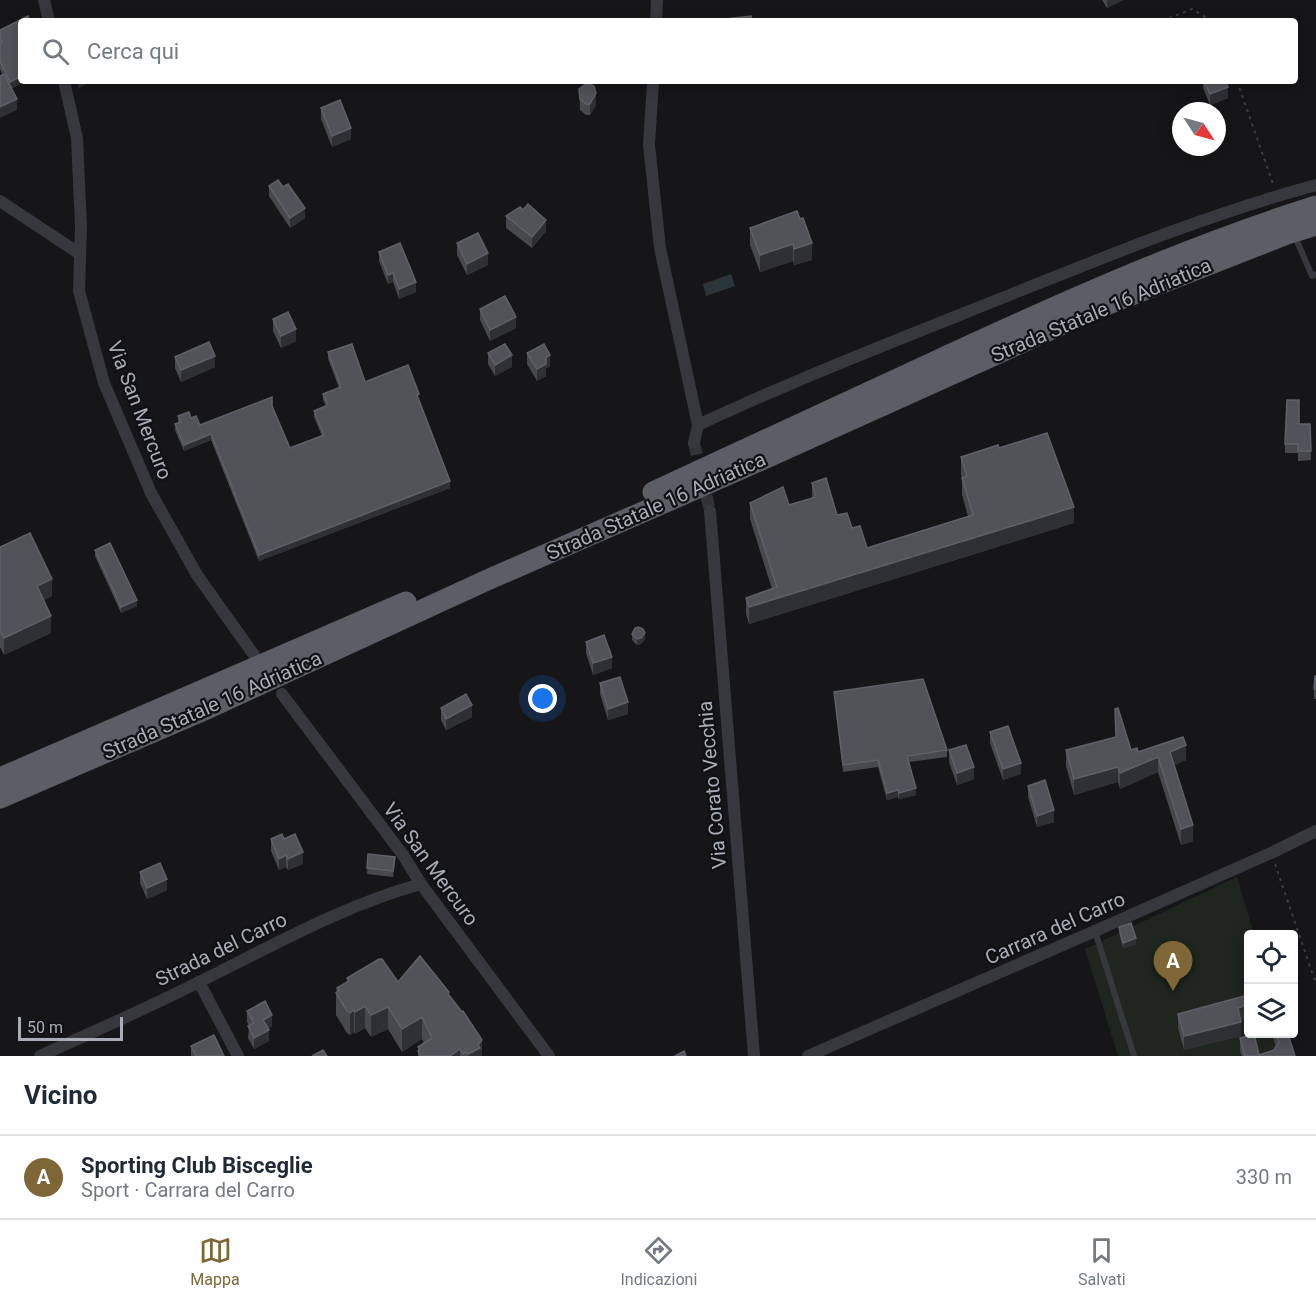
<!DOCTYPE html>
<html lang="it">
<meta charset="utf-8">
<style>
:root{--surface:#fff;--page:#f6f6f7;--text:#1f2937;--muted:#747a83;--line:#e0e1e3;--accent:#7e6636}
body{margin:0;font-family:Roboto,sans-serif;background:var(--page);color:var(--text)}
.controls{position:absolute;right:18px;bottom:18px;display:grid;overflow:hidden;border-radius:6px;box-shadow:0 3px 15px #0003}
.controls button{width:54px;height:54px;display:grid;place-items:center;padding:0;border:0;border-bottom:2px solid var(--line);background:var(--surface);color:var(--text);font:30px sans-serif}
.compass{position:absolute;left:1172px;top:102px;width:54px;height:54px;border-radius:50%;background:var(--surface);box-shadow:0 3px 15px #0003;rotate:126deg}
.scale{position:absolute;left:18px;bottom:15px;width:105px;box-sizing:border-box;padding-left:6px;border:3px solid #a8adb8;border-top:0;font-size:16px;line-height:21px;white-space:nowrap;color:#a8adb8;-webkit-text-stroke:4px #111113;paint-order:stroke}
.you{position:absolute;left:543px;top:699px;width:21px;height:21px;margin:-15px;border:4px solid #fff;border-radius:50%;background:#1a73e8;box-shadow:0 0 0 9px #1a73e833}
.badge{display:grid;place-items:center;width:39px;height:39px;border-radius:50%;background:var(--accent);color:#fff;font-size:20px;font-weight:700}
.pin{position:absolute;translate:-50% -50px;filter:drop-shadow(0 2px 3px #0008)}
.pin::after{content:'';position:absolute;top:32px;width:21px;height:18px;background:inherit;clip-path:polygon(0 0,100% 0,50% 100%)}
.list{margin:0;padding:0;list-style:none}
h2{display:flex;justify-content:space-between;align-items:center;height:78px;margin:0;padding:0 24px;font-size:26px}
h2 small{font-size:20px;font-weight:400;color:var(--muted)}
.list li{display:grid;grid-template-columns:39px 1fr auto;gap:18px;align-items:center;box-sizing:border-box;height:84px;padding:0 24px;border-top:2px solid var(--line)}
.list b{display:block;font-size:22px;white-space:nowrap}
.list p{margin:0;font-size:20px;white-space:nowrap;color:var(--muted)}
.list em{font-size:20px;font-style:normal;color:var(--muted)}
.icon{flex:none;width:33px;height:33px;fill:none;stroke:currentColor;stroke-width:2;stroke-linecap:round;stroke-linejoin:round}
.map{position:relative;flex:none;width:1316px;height:1056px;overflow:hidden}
.search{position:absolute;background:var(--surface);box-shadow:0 3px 15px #0003;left:18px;right:18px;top:18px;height:66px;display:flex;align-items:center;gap:15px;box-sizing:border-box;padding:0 21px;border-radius:6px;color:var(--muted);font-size:22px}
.sheet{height:162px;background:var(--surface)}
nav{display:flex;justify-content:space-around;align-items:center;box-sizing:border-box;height:84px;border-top:2px solid var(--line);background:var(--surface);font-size:16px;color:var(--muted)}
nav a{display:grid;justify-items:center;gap:3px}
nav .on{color:var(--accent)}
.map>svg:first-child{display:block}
.green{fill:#1e261f}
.water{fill:#2c353c}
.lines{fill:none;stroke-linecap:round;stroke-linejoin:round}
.minor-tunnel{stroke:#333438;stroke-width:12;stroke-dasharray:12 6;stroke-linecap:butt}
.path{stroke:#3d3f44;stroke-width:2;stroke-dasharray:3 4.5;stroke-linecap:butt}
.service{stroke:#37383d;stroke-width:6}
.minor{stroke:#37383d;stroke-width:12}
.trunk{stroke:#5b5e65;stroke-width:21}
.wall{fill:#47494d}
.shaded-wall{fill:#2f3033}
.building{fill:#525359;stroke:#5f6168;stroke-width:1.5}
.labels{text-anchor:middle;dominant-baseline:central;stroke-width:4.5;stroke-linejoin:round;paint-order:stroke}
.street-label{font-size:20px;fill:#a8adb8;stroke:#111113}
</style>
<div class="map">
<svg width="1316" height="1056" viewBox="0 0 1316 1056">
<rect width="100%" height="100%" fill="#161618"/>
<path class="green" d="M1237,877L1254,934H1248V1034H1283L1289,1056H1118L1085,949Z"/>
<path class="water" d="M731,274L735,286L706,296L703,284Z"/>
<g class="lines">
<path class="minor-tunnel" d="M694,443L710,511"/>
<g class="path">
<path d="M1162,21L1192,9L1212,21"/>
<path d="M1237,81L1273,184"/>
<path d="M1275,864L1316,984"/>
</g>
<g class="service">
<path d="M1294,234L1312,276L1316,274"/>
<path d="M1095,931L1134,1056"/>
</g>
<g class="minor">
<path d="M44,0L49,21"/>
<path d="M656,21L657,0"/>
<path d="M64,81L77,138L81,227L79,291L104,383L151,493L197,575L254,655"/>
<path d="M653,81L649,145L660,248L698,425L694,443"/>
<path d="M0,201L80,254"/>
<path d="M698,425C801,377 907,336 1012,294C1112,254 1212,213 1316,185"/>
<path d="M710,511L754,1056"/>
<path d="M282,694L403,855L421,884L549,1056"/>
<path d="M199,982L238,1056"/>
<path d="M40,1056C95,1031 150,1007 203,980C274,945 344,905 421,884"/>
<path d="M808,1056L1095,931L1271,853L1316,831"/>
</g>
<g class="trunk">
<path d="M653,492C743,451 832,409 921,368C1050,308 1180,249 1316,206"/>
<path d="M0,778L406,602"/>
<path d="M0,798L211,707L485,581L739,470L1101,307L1287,234L1316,225"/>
</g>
</g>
<g class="wall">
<path d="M1102,0H1123L1107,8Z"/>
<path d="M0,30L21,81H26L12,88L17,110L0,69Z"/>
<path d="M1203,81H1225L1228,98L1210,105L1203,88Z"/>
<path d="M579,89L596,105L590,115H586L580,110Z"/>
<path d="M321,108L351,139L332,147L321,119Z"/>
<path d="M269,186L283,187L305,218L290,228L269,196Z"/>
<path d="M797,211L812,260L794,265L793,261L760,272L750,245V228Z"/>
<path d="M506,216L546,231L532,248L506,228Z"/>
<path d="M457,243L488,265L467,275L457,255Z"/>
<path d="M379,252L416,292L399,299L393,282L388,284L379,261Z"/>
<path d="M480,309L516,328L490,341L480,320Z"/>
<path d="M273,319L296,341L281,348L273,331Z"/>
<path d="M328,352L365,382L419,400L450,488L259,561L211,440L184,451L175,430V424L178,423V416L191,418L200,425L272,407L290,448L322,436L314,417V411L326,406L323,400V394L339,388L328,359Z"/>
<path d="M488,353L512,367L495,376L488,364Z"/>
<path d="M527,353L550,366L546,368V376L537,381L527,364Z"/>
<path d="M175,357L215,367L181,382L175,368Z"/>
<path d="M1299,424H1310L1311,460L1298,461V453H1285V444Z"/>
<path d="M999,448L1074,523L749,624L746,614V598L772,589L750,519V503L789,505L812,498V483L837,515L852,528L867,548L968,516L962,495V478L961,474V457Z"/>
<path d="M0,547L52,596L44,600L51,633L4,655L0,647Z"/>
<path d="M95,550L137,606L121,613L95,556Z"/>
<path d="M632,634L645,639L641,644L637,645L632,640Z"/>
<path d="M586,642L612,668L593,675L586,653Z"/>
<path d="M1316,676V699H1314V689Z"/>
<path d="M600,683L628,714L608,720L600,694Z"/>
<path d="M834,692L947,750V757L909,762L916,795L899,799L898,797L887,800L878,767L843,772Z"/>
<path d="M441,708L472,717L446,730L441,720Z"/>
<path d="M990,732L1021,774L1003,780L990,743Z"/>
<path d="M949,750L974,779L957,785L949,762Z"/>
<path d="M1066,750H1131L1186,760L1174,765L1193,841L1181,845L1158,772L1120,789L1118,782L1074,795L1066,766Z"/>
<path d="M1028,786L1054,822L1037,827L1028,797Z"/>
<path d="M271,839H284L303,864L288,870L286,867L279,870L271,851Z"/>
<path d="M368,854L395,863L393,877L367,874Z"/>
<path d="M140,872L167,890L147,899L140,883Z"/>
<path d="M1119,927L1136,944L1123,948L1119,933Z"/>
<path d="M347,978L398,982L449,996L482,1056H418V1047L424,1043L422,1039L402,1052L388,1029L371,1037L365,1028L355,1034L354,1032L350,1035L347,1033L336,1015V993L337,988L347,982Z"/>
<path d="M1248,995V1019L1241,1021V1036L1184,1050L1178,1028V1014Z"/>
<path d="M247,1011L272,1026L268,1029L269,1041L254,1049L248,1038L249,1026L247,1022Z"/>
<path d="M1272,1034H1288L1295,1056H1242L1240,1051V1038L1259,1055L1274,1050L1276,1047Z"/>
<path d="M191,1046L224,1056H191Z"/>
</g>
<g class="shaded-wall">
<path d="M1107,0H1123L1107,8Z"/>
<path d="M21,76V81H26L10,89V82Z"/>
<path d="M78,81H89V83L78,88Z"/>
<path d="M1228,87V98L1210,105V94Z"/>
<path d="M596,93V105L590,115V104Z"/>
<path d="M17,99V110L0,118V107Z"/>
<path d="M351,128V139L332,147V136Z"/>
<path d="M305,208V218L290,228V218Z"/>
<path d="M546,220V231L532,248V237Z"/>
<path d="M812,243V260L794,265V249Z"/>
<path d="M793,244V261L760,272V255Z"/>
<path d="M488,253V265L467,275V264Z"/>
<path d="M393,273V282L388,284V275Z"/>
<path d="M416,282V292L399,299V289Z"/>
<path d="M516,317V328L490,341V330Z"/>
<path d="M296,329V341L281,348V336Z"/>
<path d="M512,355V367L495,376V365Z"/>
<path d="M550,355V366L546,368V357Z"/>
<path d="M215,356V367L181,382V370Z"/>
<path d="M546,364V376L537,381V369Z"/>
<path d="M211,434V440L184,451V445Z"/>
<path d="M450,481V488L259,561V555Z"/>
<path d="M1074,507V523L749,624V607Z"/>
<path d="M52,579V596L37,603V586Z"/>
<path d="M137,600V606L121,613V607Z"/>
<path d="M51,616V633L4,655V638Z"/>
<path d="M645,633V639L641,644L637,645V639Z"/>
<path d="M612,657V668L593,675V663Z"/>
<path d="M628,702V714L608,720V709Z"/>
<path d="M472,705V717L446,730V719Z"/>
<path d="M1186,745V760L1170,767V752Z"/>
<path d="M1158,757V772L1120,789V773Z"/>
<path d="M1021,763V774L1003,780V769Z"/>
<path d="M974,767V779L957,785V773Z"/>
<path d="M1118,767V782L1074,795V779Z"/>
<path d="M916,788V795L899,799V793Z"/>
<path d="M898,790V797L887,800V793Z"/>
<path d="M1054,810V822L1037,827V816Z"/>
<path d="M1193,825V841L1181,845V829Z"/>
<path d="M303,852V864L288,870V859Z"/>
<path d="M286,855V867L279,870V859Z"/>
<path d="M167,879V890L147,899V888Z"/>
<path d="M1136,938V944L1123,948V943Z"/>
<path d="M1248,1005V1019L1238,1022V1008Z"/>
<path d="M365,1006V1028L355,1034V1012Z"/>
<path d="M388,1007V1029L371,1037V1015Z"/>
<path d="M354,1010V1032L350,1035V1013Z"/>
<path d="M272,1015V1026L263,1031V1020Z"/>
<path d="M422,1017V1039L402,1052V1029Z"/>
<path d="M1241,1022V1036L1184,1050V1036Z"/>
<path d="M269,1030V1041L254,1049V1038Z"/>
<path d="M482,1040V1056H468V1054L478,1045Z"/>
<path d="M460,1049V1056H450Z"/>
</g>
<g class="building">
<path d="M28,16L30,21H21V76L10,82L0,61V43L2,42L0,39V30Z"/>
<path d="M751,16L752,21H725V19Z"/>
<path d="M4,74L17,99L0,107V76Z"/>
<path d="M1204,81H1225L1228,87L1210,94Z"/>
<path d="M587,83L594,86L596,93L590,104H586L580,99L579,89Z"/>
<path d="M340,100L351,128L332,136L321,108Z"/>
<path d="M278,180L283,187L288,184L305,208L290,218L269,186Z"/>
<path d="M528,204L546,220L532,237L506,216L520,207L523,210Z"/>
<path d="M797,211L800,219L803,218L812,243L794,249L793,244L760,255L750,228Z"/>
<path d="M478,233L488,253L467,264L457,243Z"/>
<path d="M400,243L416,282L399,289L393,273L388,275L379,252Z"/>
<path d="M505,296L516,317L490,330L480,309Z"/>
<path d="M288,312L296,329L281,336L273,319Z"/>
<path d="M209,342L215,356L181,370L175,357Z"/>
<path d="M352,344L365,382L408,365L419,394L417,395L450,481L259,555L211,434L184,445L175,424L181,422L178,416L189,412L191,418L196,416L200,425L272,397V406L290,448L324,435L314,411L328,405L323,394L341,387L328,352Z"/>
<path d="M505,344L512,355L495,365L488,353Z"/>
<path d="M544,344L550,355L546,357V364L537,369L527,353Z"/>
<path d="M1287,400H1299V424H1310L1311,451H1298V444H1285Z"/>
<path d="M1047,433L1074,507L749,607L746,598L777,587L750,503L783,487L789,505L816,497L812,483L826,478L837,515L847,513L852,528L860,526L867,548L973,515L962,478L967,476L961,457L998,445L999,448Z"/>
<path d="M30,533L52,579L37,586L51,616L4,638L0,630V547Z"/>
<path d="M110,543L137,600L121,607L95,550Z"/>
<path d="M638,627L643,629L645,633L641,638L637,639L632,634L635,628Z"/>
<path d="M604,635L612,657L593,663L586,642Z"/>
<path d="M1315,676H1316V689H1314Z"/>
<path d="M620,677L628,702L608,709L600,683Z"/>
<path d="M923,679L947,750L907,756L916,788L899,793L898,790L887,793L878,760L843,765L834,692Z"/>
<path d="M466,694L472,705L446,719L441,708Z"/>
<path d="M1118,708L1131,750L1137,748L1138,752L1183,737L1186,745L1170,752L1193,825L1181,829L1158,757L1120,773L1118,767L1074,779L1066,750L1116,737L1115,709Z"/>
<path d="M1008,726L1021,763L1003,769L990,732Z"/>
<path d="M966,745L974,767L957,773L949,750Z"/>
<path d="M1045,780L1054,810L1037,816L1028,786Z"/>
<path d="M282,834L284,839L295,834L303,852L288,859L286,855L279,859L271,839Z"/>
<path d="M368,854L395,857L393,871L367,868Z"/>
<path d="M160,863L167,879L147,888L140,872Z"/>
<path d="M1131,923L1136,938L1123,943L1119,927Z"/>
<path d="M420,956L449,992L448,994L462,1012L463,1011L482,1040L478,1045L480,1048L468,1054L466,1052L463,1054L460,1049L450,1056H420L418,1051L420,1049L418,1047L432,1038L422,1017L402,1029L388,1007L371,1015L365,1006L355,1012L354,1010L350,1013L347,1011L336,993L339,991L337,988L349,981L347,978L379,959H382L398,982Z"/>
<path d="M1248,995V1005L1238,1008L1241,1022L1184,1036L1178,1014Z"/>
<path d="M265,1001L272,1015L263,1020L269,1030L254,1038L248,1026L254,1023L247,1011Z"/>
<path d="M1254,1034L1259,1055L1274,1050L1279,1042L1276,1034H1288L1295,1056H1245L1240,1038Z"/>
<path d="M214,1035L224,1056H196L191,1046Z"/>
<path d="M323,1050L327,1056H312Z"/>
<path d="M684,1051L686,1056H675Z"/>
</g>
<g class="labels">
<g class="street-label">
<text transform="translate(1101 310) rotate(-23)">Strada Statale 16 Adriatica</text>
<text transform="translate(140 410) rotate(69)">Via San Mercuro</text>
<text transform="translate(656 506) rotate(-24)">Strada Statale 16 Adriatica</text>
<text transform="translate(212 705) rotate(-24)">Strada Statale 16 Adriatica</text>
<text transform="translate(712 785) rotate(-95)">Via Corato Vecchia</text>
<text transform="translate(431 864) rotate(54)">Via San Mercuro</text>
<text transform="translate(1055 928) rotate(-24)">Carrara del Carro</text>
<text transform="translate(221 949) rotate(-26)">Strada del Carro</text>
</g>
</g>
</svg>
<div class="controls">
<button><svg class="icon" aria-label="locate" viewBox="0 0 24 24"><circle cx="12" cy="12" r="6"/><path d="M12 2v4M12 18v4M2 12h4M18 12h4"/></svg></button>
<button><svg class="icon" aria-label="layers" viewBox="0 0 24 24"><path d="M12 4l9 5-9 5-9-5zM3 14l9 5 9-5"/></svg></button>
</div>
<svg class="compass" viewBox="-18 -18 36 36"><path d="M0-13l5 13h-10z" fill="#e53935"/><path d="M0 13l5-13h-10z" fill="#747a83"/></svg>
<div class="scale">50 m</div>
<div class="you"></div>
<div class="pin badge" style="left:1173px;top:991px">A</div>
<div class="search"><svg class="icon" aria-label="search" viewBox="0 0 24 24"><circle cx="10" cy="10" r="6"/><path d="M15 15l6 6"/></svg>Cerca qui</div>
</div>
<section class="sheet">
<h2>Vicino<small></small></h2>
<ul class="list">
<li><span class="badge">A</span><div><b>Sporting Club Bisceglie</b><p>Sport · Carrara del Carro</p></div><em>330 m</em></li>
</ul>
</section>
<nav>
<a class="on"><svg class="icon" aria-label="map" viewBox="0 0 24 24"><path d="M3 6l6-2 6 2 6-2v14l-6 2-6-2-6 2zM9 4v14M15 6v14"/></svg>Mappa</a>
<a><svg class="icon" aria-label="directions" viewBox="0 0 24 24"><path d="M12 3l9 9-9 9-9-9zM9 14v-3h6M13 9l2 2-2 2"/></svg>Indicazioni</a>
<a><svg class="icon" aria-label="saved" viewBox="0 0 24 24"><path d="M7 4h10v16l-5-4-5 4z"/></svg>Salvati</a>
</nav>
